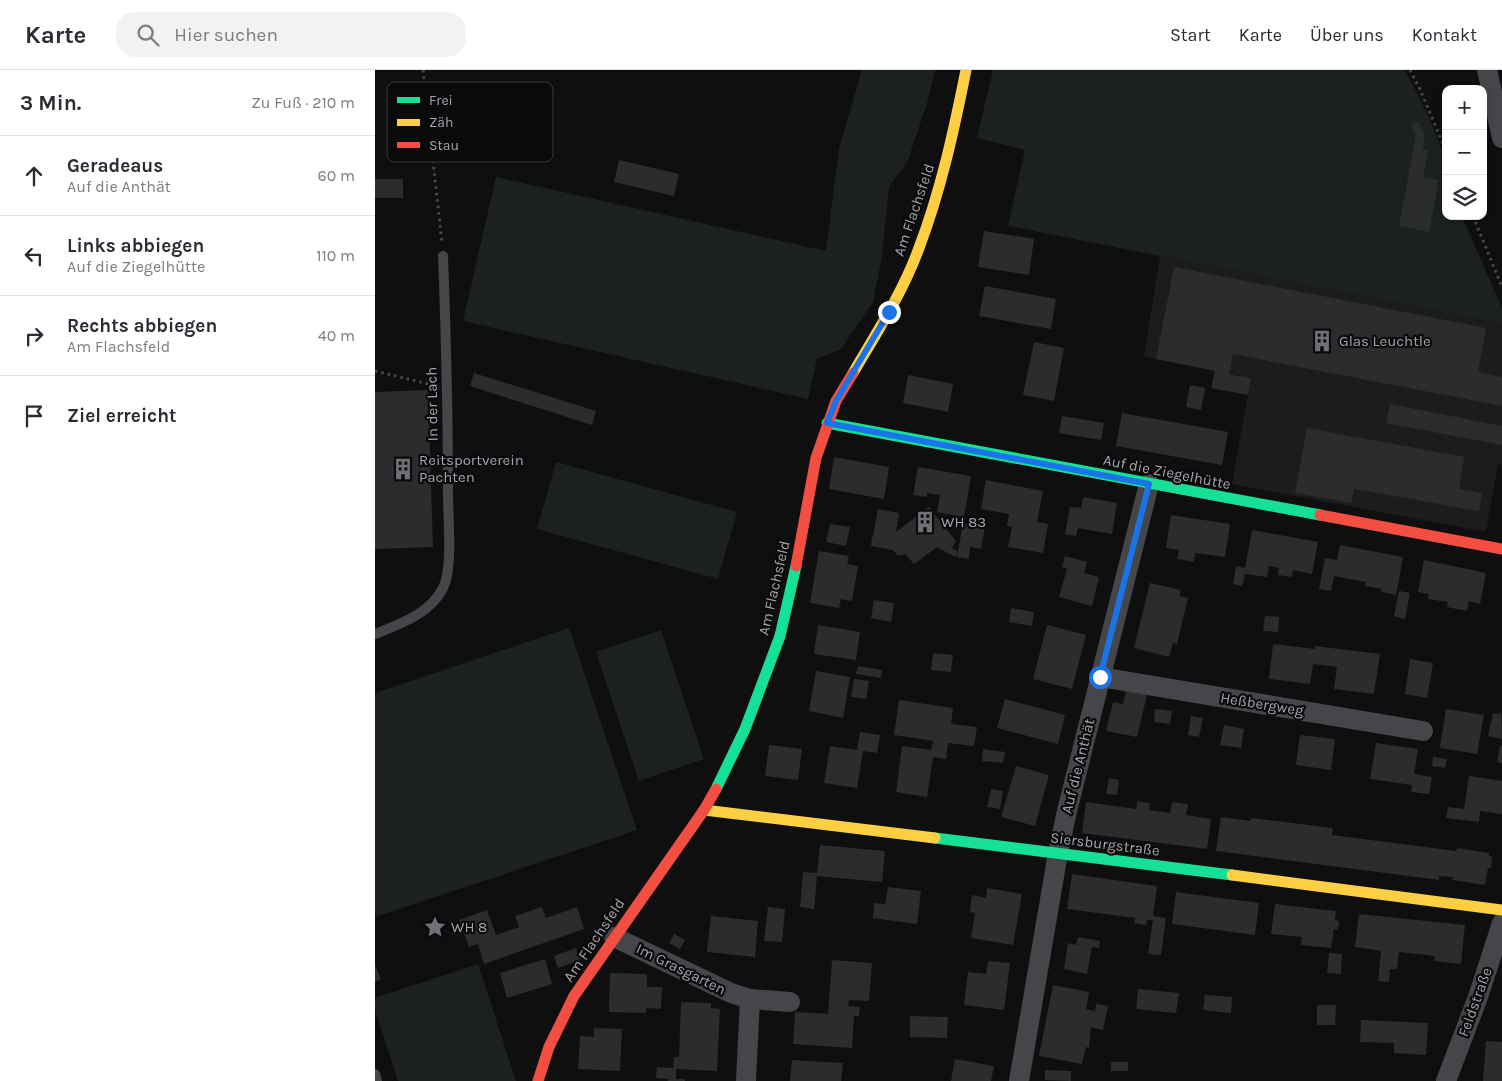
<!DOCTYPE html>
<html lang="de">
<meta charset="utf-8">
<style>
:root{--surface:#fff;--page:#f2f2f3;--text:#2b2b33;--muted:#7c7c81;--line:#e1e1e2}
body{margin:0;font-family:Karla,sans-serif;background:var(--page);color:var(--text)}
.controls{position:absolute;right:15px;top:15px;display:grid;overflow:hidden;border-radius:10px;box-shadow:0 2px 8px #0003}
.controls button{width:45px;height:45px;display:grid;place-items:center;padding:0;border:0;border-bottom:1px solid var(--line);background:var(--surface);color:var(--text);font:25px sans-serif}
.stop{position:absolute;width:15px;height:15px;margin:-11px;border:4px solid #1a73e8;border-radius:50%;background:#fff}
.stop.end{background:#1a73e8;border-color:#fff;box-shadow:0 1px 5px #0008}
.list{margin:0;padding:0;list-style:none}
h2{display:flex;justify-content:space-between;align-items:center;height:65px;margin:0;padding:0 20px;font-size:21px}
h2 small{font-size:16px;font-weight:400;color:var(--muted)}
.list li{display:grid;grid-template-columns:32px 1fr auto;gap:15px;align-items:center;box-sizing:border-box;height:80px;padding:0 20px;border-top:1px solid var(--line)}
.list b{display:block;font-size:19px;white-space:nowrap}
.list p{margin:0;font-size:16px;white-space:nowrap;color:var(--muted)}
.list em{font-size:16px;font-style:normal;color:var(--muted)}
.icon{flex:none;width:28px;height:28px;fill:none;stroke:currentColor;stroke-width:2;stroke-linecap:round;stroke-linejoin:round}
.map{position:relative;flex:none;width:1127px;height:1011px;overflow:hidden}
header{display:flex;align-items:center;gap:30px;box-sizing:border-box;height:70px;padding:0 25px;background:var(--surface);border-bottom:1px solid var(--line)}
header strong{font-size:24px}
nav{display:flex;gap:28px;margin-inline-start:auto;font-size:18px}
.search{width:350px;height:45px;background:var(--page);display:flex;align-items:center;gap:12px;box-sizing:border-box;padding:0 18px;border-radius:20px;color:var(--muted);font-size:19px}
main{display:flex}
aside{flex:1;background:var(--surface)}
.map>svg:first-child{display:block}
.built{fill:#1c1c1e}
.green{fill:#1c211d}
.building{fill:#2b2c2d}
.lines{fill:none;stroke-linecap:round;stroke-linejoin:round}
.path{stroke:#47484b;stroke-width:3;stroke-dasharray:2.5 4;stroke-linecap:butt}
.lane{stroke:#454649;stroke-width:10}
.street{stroke:#454649;stroke-width:20}
.fast{stroke:#16e098;stroke-width:11}
.slow{stroke:#ffcf43;stroke-width:11}
.jam{stroke:#f24e42;stroke-width:11}
.route{stroke:#1a73e8;stroke-width:6}
.labels{text-anchor:middle;dominant-baseline:central;stroke-width:4.5;stroke-linejoin:round;paint-order:stroke}
.street-label{font-size:15px;fill:#a2a6af;stroke:#0a0a0b}
.poi-label{font-size:15px;fill:#a2a6af;stroke:#0a0a0b;text-anchor:start}
.key{fill:#0a0a0b;stroke:#38393c;stroke-width:1}
.key-label{font-size:14px;fill:#a2a6af}
</style>
<header>
<strong>Karte</strong>
<div class="search"><svg class="icon" aria-label="search" viewBox="0 0 24 24"><circle cx="10" cy="10" r="6"/><path d="M15 15l6 6"/></svg>Hier suchen</div>
<nav><a>Start</a><a>Karte</a><a>Über uns</a><a>Kontakt</a></nav>
</header>
<main>
<aside>
<h2>3 Min.<small>Zu Fuß · 210 m</small></h2>
<ul class="list">
<li><svg class="icon" aria-label="ahead" viewBox="0 0 24 24"><path d="M12 20V5M6 11l6-6 6 6"/></svg><div><b>Geradeaus</b><p>Auf die Anthät</p></div><em>60 m</em></li>
<li><svg class="icon" aria-label="left" viewBox="0 0 24 24"><path d="M17 20v-9H6M10 6l-5 5 5 5"/></svg><div><b>Links abbiegen</b><p>Auf die Ziegelhütte</p></div><em>110 m</em></li>
<li><svg class="icon" aria-label="right" viewBox="0 0 24 24"><path d="M7 20v-9h11M14 6l5 5-5 5"/></svg><div><b>Rechts abbiegen</b><p>Am Flachsfeld</p></div><em>40 m</em></li>
<li><svg class="icon" aria-label="arrive" viewBox="0 0 24 24"><path d="M6 21V4h12l-3 4 3 4H6"/></svg><div><b>Ziel erreicht</b></div></li>
</ul>
</aside>
<div class="map">
<svg width="1127" height="1011" viewBox="0 0 1127 1011">
<rect width="100%" height="100%" fill="#0f0f10"/>
<path class="built" d="M785,186L1127,254V395L1123,394L1111,462L857,414L876,308L769,286Z"/>
<g class="green">
<path d="M487,0H560L553,30L533,90L514,117L507,185L498,232L466,279L442,289L433,329L88,251L121,107L451,181L464,78Z"/>
<path d="M618,0H1030C1045,29 1061,59 1070,90C1072,97 1069,103 1071,109V146H1087L1127,238V254L633,156L650,80L602,68Z"/>
<path d="M181,392L362,442L343,509L162,459Z"/>
<path d="M194,558L262,760L0,847V623Z"/>
<path d="M286,560L329,689L264,711L221,582Z"/>
<path d="M103,894L141,1011H23L0,940V928Z"/>
</g>
<g class="building">
<path d="M1043,51L1050,66L1048,79L1053,81L1048,107L1064,110L1054,162L1024,156L1041,65L1036,55Z"/>
<path d="M244,90L304,104L299,126L239,112Z"/>
<rect x="0" y="109" width="28" height="19"/>
<path d="M609,161L659,169L654,205L603,197Z"/>
<path d="M799,197L1111,258L1103,302L1127,307V336L858,284L854,304L876,308L873,325L836,318L840,301L781,289Z"/>
<path d="M610,216L681,229L676,259L604,246Z"/>
<path d="M659,272L689,278L679,331L648,325Z"/>
<path d="M99,303L221,341L217,355L95,316Z"/>
<path d="M533,305L578,314L573,342L528,333Z"/>
<path d="M815,315L830,318L826,340L811,337Z"/>
<path d="M53,320L58,477L0,479V322Z"/>
<path d="M1015,334L1127,356V375L1011,353Z"/>
<path d="M747,343L853,362L847,395L741,376Z"/>
<path d="M687,346L729,353L726,370L684,363Z"/>
<path d="M932,358L1089,387L1084,419L1107,423L1104,441L979,419L976,433L920,423Z"/>
<path d="M459,387L514,397L509,429L454,419Z"/>
<path d="M543,397L596,406L589,447L562,442L565,425L552,423V427L538,425Z"/>
<path d="M611,410L668,421L662,452L673,454L668,483L633,477L637,457L632,456L634,444L606,439Z"/>
<path d="M708,427L742,433L737,464L703,458L701,466L690,464L695,437L706,438Z"/>
<path d="M554,437L581,471L577,478L583,482L580,487L562,477L539,494L530,484L523,486L518,480L496,476L497,467H498L503,439L524,443L521,462Z"/>
<path d="M796,445L855,454L850,487L820,483L819,492L802,489L804,480L791,478Z"/>
<path d="M588,453L610,456L606,479L595,477L594,489L582,487Z"/>
<path d="M455,454L475,457L471,476L451,472Z"/>
<path d="M877,460L943,472L937,504L918,500L917,507L903,505L904,498L894,496L892,507L870,504L867,516L858,514L861,496L870,498Z"/>
<path d="M965,475L1028,487L1021,525L1006,522L1007,519L990,516L991,512L959,506L956,521L944,519L950,488L962,490Z"/>
<path d="M444,481L474,486L472,494L483,496L477,531L466,529L464,538L435,533Z"/>
<path d="M690,486L712,492L709,503L724,507L717,536L684,527L692,499L687,497Z"/>
<path d="M1049,490L1111,503L1105,534L1094,531L1092,541L1072,537L1073,532L1053,529L1054,524L1043,522Z"/>
<path d="M775,513L806,520L804,526L813,528L802,574L798,573L794,587L759,578Z"/>
<path d="M1024,521L1035,523L1030,549L1019,546Z"/>
<path d="M499,530L519,533L516,552L496,548Z"/>
<path d="M636,538L659,542L657,556L634,552Z"/>
<path d="M890,546L904,547L903,562L888,561Z"/>
<path d="M443,555L485,562L481,590L439,584Z"/>
<path d="M672,555L711,565L697,619L658,609Z"/>
<path d="M898,574L940,579V576L1005,584L999,624L959,619L962,597L938,594L935,614L894,609Z"/>
<path d="M558,583L578,585L576,602L556,600Z"/>
<path d="M1035,589L1058,593L1052,628L1030,624Z"/>
<path d="M483,596L507,600L506,608L481,604Z"/>
<path d="M441,601L475,607L468,648L434,641Z"/>
<path d="M479,609L494,611L491,629L476,627Z"/>
<path d="M751,621L772,625L762,667L731,661L738,632L748,634Z"/>
<path d="M630,629L690,645L683,674L622,658Z"/>
<path d="M524,630L578,638L576,654L602,657L599,676L573,673L571,689L558,687L552,727L521,722L527,676L556,680L558,671L519,665Z"/>
<path d="M780,639L797,641L795,654L779,652Z"/>
<path d="M1071,639L1109,645L1102,684L1065,678Z"/>
<path d="M1126,640L1127,669L1113,666L1118,643L1125,644Z"/>
<path d="M816,646L828,648L824,667L813,665Z"/>
<path d="M849,655L869,659L866,678L845,675Z"/>
<path d="M485,662L505,665L502,683L488,681L482,718L449,713L455,676L482,680Z"/>
<path d="M925,665L960,669L956,700L921,695Z"/>
<path d="M1001,673L1043,679L1039,704L1057,707L1054,724L1036,722L1037,715L995,709Z"/>
<path d="M394,675L427,679L423,710L390,706Z"/>
<path d="M1125,676H1127V693L1122,692Z"/>
<path d="M608,679L630,682L628,693L607,691Z"/>
<path d="M1058,687L1072,689L1070,698L1057,696Z"/>
<path d="M641,696L674,705L660,756L626,747Z"/>
<path d="M1094,706L1127,711V744L1105,741L1104,752L1071,748L1073,737L1089,739Z"/>
<path d="M734,708L744,710L742,725L731,724Z"/>
<path d="M616,719L628,721L625,739L612,737Z"/>
<path d="M762,731L775,733L774,740L795,743L797,732L813,734L811,745L836,749L832,779L707,763L711,732L761,739Z"/>
<path d="M846,747L876,751V748L958,758L957,765L1081,781L1082,778L1114,783V786H1117L1116,798H1113L1110,815L1077,810L1078,807L1064,806V810L841,781Z"/>
<path d="M445,775L510,781L507,812L442,806L439,839L425,837L428,802L442,803Z"/>
<path d="M697,804L782,816L778,846L791,848L786,885L773,884L778,850H772L771,855L759,853L760,848L692,839Z"/>
<path d="M513,817L546,821L542,854L498,848L499,833L510,834Z"/>
<path d="M612,818L647,824L638,875L596,868L600,843L595,842L597,825L611,828Z"/>
<path d="M801,822L884,833L880,865L797,854Z"/>
<path d="M900,834L961,841L960,850L964,851L963,860L959,859L956,878L926,875L927,867L896,864Z"/>
<path d="M167,837L171,848L202,837L209,859L109,894L103,874L94,877L84,850L112,840L121,865L144,857L140,846Z"/>
<path d="M393,837L410,839L407,872L389,871Z"/>
<path d="M984,844L1090,855L1086,894L1059,891L1060,886L1024,882L1022,899H1015L1014,912L1003,911L1006,881L980,877Z"/>
<path d="M336,846L383,851L380,887L332,882Z"/>
<path d="M299,864L310,870L305,879L294,873Z"/>
<path d="M703,867L725,871L724,878L717,877L712,904L689,899L693,873L701,875Z"/>
<path d="M201,878L205,890L183,898L179,886Z"/>
<path d="M954,883L967,884L966,904L952,903Z"/>
<path d="M170,889L177,914L132,928L125,903Z"/>
<path d="M457,890L497,893L494,931L474,930L473,936L485,937L484,946H479L477,978L418,974L420,942L453,944Z"/>
<path d="M613,891L635,893L629,940L589,935L593,902L611,904Z"/>
<path d="M0,895L6,909L0,912Z"/>
<path d="M235,903L272,904V917H287L286,939L271,938V943L234,942Z"/>
<path d="M678,915L714,922L711,939L720,941L721,934L733,936L728,960L716,957L714,978L711,977L707,994L664,986Z"/>
<path d="M763,919L804,923L801,943L761,939Z"/>
<path d="M830,925L857,927L856,943L828,940Z"/>
<path d="M306,932L336,933V938L345,939L342,1001L301,999V1009H310V1011H293V1009L281,1008L282,997L298,998L299,987H304Z"/>
<path d="M942,935H961L960,955H942Z"/>
<path d="M535,946L573,947L572,968L535,967Z"/>
<path d="M986,950L1053,953L1051,985L1019,983V973L985,972Z"/>
<path d="M219,958L247,959L245,1001L203,999L205,966L219,967Z"/>
<path d="M1111,971L1127,972V1011H1108Z"/>
<path d="M580,989L619,996L616,1011H576Z"/>
<path d="M417,990L468,993L466,1011H415Z"/>
<rect x="736" y="992" width="17" height="9"/>
<path d="M670,1000L696,1001V1011L670,1010Z"/>
</g>
<g class="lines">
<g class="path">
<path d="M48,0L67,173"/>
<path d="M1035,0L1044,17L1071,81"/>
<path d="M1098,146L1127,217"/>
<path d="M0,301L58,315"/>
</g>
<g class="lane">
<path d="M0,564C25,554 55,544 68,518C78,499 73,448 73,424C73,345 71,265 68,186"/>
<path d="M0,1004L2,1011"/>
</g>
<g class="street">
<path d="M1112,0L1127,68"/>
<path d="M725,607L1048,661"/>
<path d="M239,867L356,923L375,929L415,932"/>
<path d="M371,1011L375,929"/>
<path d="M644,1011L683,783L692,741L774,414"/>
<path d="M1071,1011L1103,927L1127,853"/>
</g>
<g class="fast">
<path d="M452,353L945,445"/>
<path d="M341,719L370,659L405,566L421,496"/>
<path d="M560,768L857,805"/>
</g>
<g class="slow">
<path d="M478,303C502,262 528,222 544,178C566,120 579,60 591,0"/>
<path d="M329,740L560,768"/>
<path d="M857,805L1127,840"/>
</g>
<g class="jam">
<path d="M945,445L1127,479"/>
<path d="M421,496L441,388L461,331L478,303"/>
<path d="M163,1011L174,977L199,926L329,740L341,719"/>
</g>
</g>
<g class="lines">
<path class="route" d="M514,242L461,331L452,353L774,414L725,607"/>
</g>
<defs>
<g id="building-bare" transform="scale(1.725)"><path d="M-4-6H4V6H1V3H-1V6H-4ZM-2.5-4.3h1.7v1.8h-1.7ZM.8-4.3h1.7v1.8H.8ZM-2.5-1h1.7V.8h-1.7ZM.8-1h1.7V.8H.8Z" fill="#6f7177" stroke="#0a0a0b" stroke-width="2.5" paint-order="stroke"/></g>
<g id="sight-bare" transform="scale(1.725)"><path d="M0-6L1.8-2.2L6-1.7L2.9 1.2L3.7 5.4L0 3.3L-3.7 5.4L-2.9 1.2L-6-1.7L-1.8-2.2Z" fill="#6f7177" stroke="#0a0a0b" stroke-width="2.5" paint-order="stroke"/></g>
</defs>
<g fill-rule="evenodd">
<use href="#building-bare" x="947" y="271"/>
<use href="#building-bare" x="28" y="399"/>
<use href="#building-bare" x="550" y="452"/>
<use href="#sight-bare" x="60" y="857"/>
</g>
<g class="labels">
<g class="street-label">
<text transform="translate(539 140) rotate(-71)">Am Flachsfeld</text>
<text transform="translate(57 334) rotate(-91)">In der Lach</text>
<text transform="translate(792 402) rotate(11)">Auf die Ziegelhütte</text>
<text transform="translate(399 518) rotate(-77)">Am Flachsfeld</text>
<text transform="translate(887 634) rotate(9)">Heßbergweg</text>
<text transform="translate(703 696) rotate(-76)">Auf die Anthät</text>
<text transform="translate(730 774) rotate(7)">Siersburgstraße</text>
<text transform="translate(219 870) rotate(-56)">Am Flachsfeld</text>
<text transform="translate(306 899) rotate(26)">Im Grasgarten</text>
<text transform="translate(1100 932) rotate(-70)">Feldstraße</text>
</g>
<g class="poi-label">
<text x="964" y="271">Glas Leuchtle</text>
<text x="44" y="390">Reitsportverein<tspan x="44" dy="17">Pachten</tspan></text>
<text x="566" y="452">WH 83</text>
<text x="76" y="857">WH 8</text>
</g>
</g>
<rect x="12" y="12" width="166" height="80" rx="8" class="key"/>
<rect x="22" y="27" width="23" height="6" fill="#16e098"/>
<rect x="22" y="49" width="23" height="7" fill="#ffcf43"/>
<rect x="22" y="72" width="23" height="6" fill="#f24e42"/>
<g class="key-label">
<text x="54" y="35">Frei</text>
<text x="54" y="57">Zäh</text>
<text x="54" y="80">Stau</text>
</g>
</svg>
<div class="controls">
<button>+</button>
<button>−</button>
<button><svg class="icon" aria-label="layers" viewBox="0 0 24 24"><path d="M12 4l9 5-9 5-9-5zM3 14l9 5 9-5"/></svg></button>
</div>
<div class="stop" style="left:725px;top:607px"></div>
<div class="stop end" style="left:514px;top:242px"></div>
</div>
</main>
